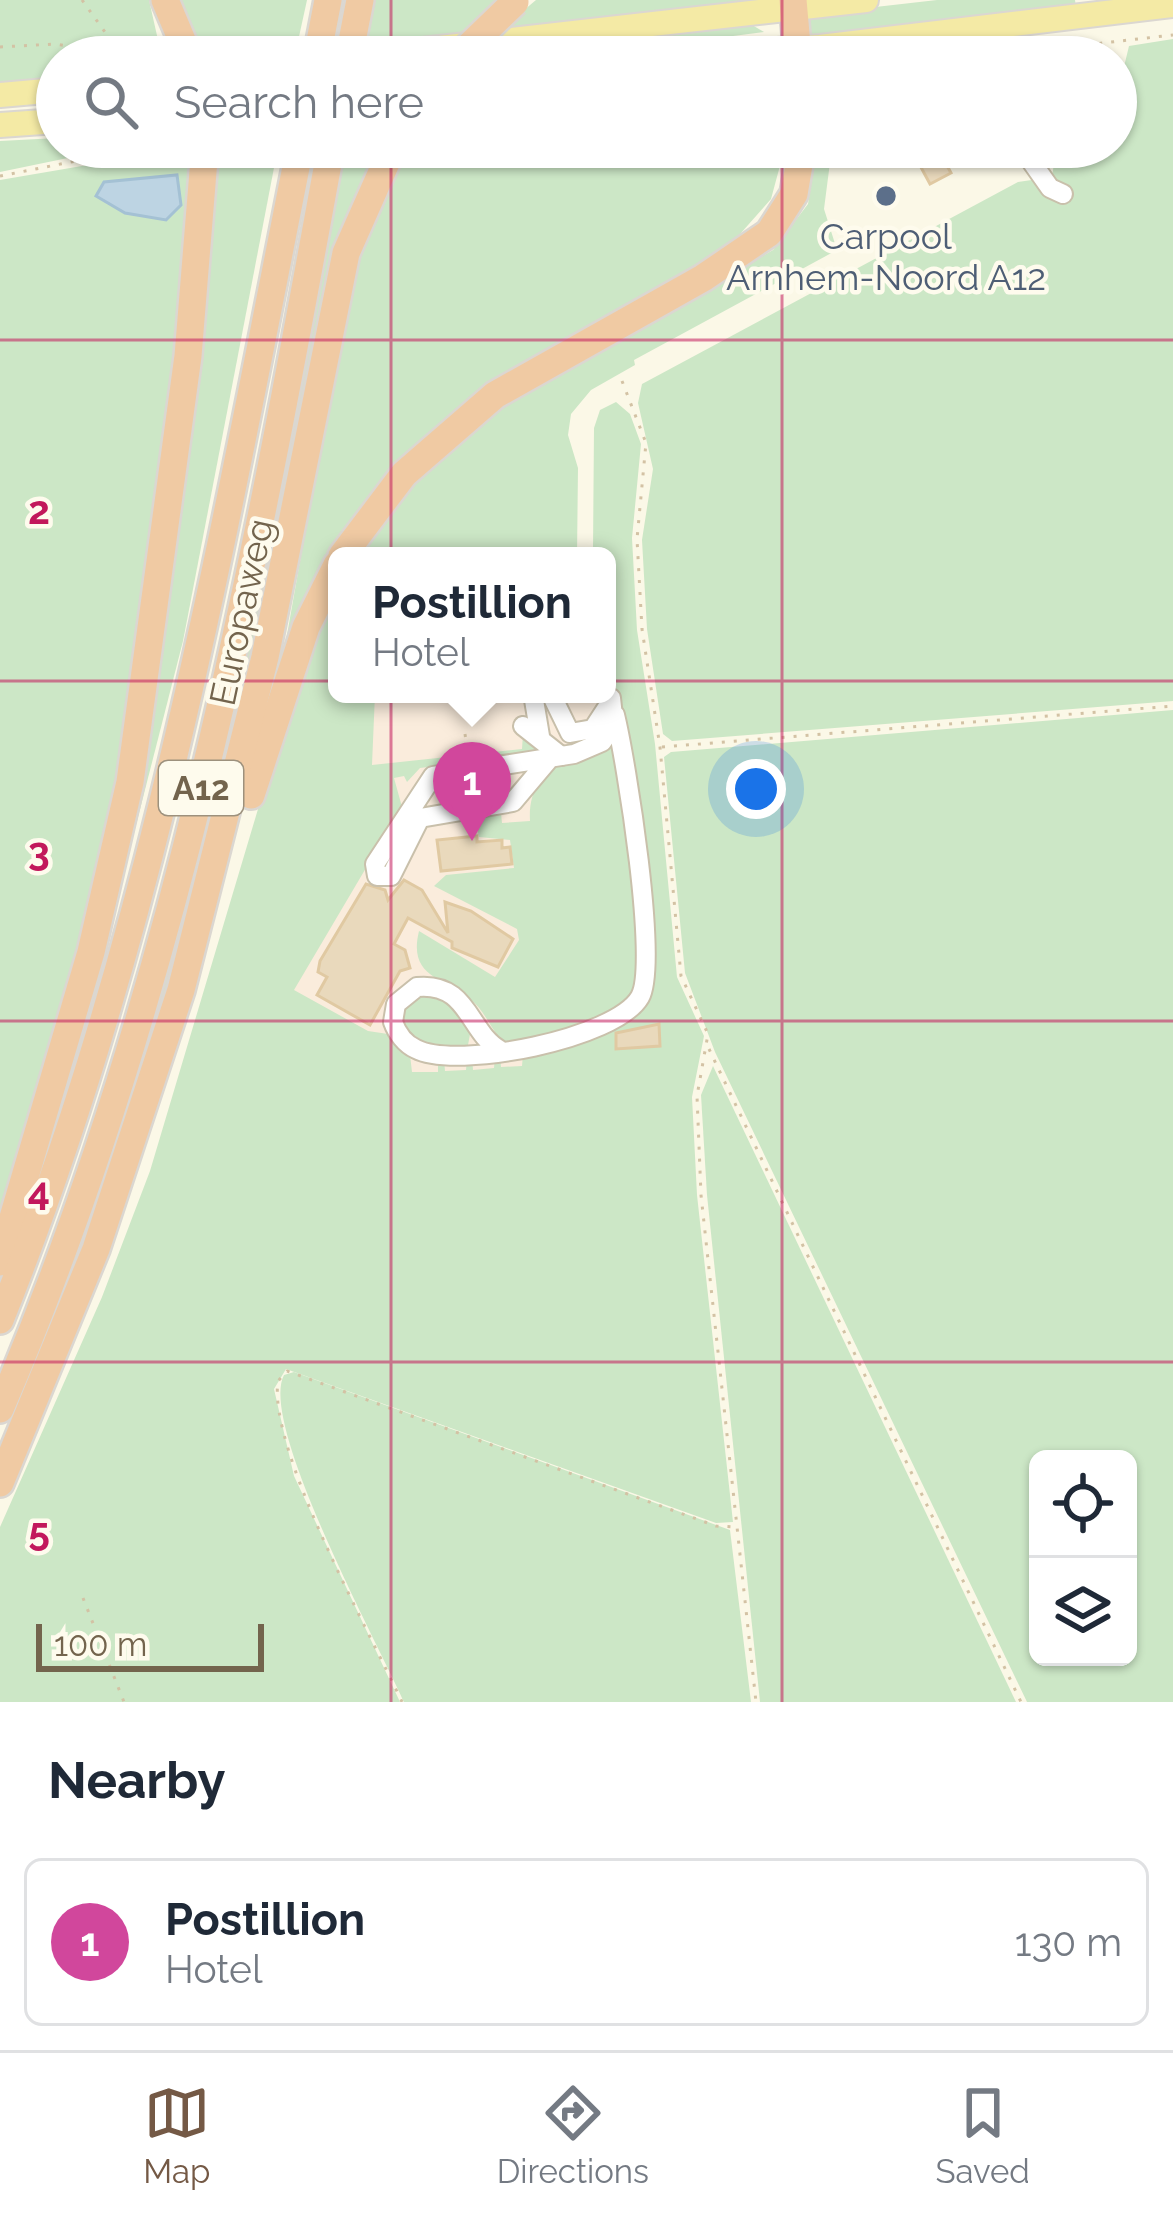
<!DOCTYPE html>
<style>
:root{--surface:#fff;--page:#f2f2f3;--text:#1f2937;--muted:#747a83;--line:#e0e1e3;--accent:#745945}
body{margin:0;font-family:Raleway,sans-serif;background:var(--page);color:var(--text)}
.controls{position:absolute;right:36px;bottom:36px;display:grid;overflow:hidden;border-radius:18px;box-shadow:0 3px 9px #0004}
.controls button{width:108px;height:108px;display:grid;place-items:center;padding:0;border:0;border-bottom:3px solid var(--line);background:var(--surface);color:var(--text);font:60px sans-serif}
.scale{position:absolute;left:36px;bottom:30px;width:228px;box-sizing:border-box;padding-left:12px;border:6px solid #73644d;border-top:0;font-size:33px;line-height:42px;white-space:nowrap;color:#73644d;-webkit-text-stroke:9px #fefbed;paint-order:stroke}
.you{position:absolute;left:756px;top:789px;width:42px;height:42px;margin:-30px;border:9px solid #fff;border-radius:50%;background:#1a73e8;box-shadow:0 0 0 18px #1a73e833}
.badge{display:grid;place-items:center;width:78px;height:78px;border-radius:50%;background:var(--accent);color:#fff;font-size:39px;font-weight:700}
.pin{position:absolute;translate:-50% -99px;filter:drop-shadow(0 3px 6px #0008)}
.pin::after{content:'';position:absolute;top:63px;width:42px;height:36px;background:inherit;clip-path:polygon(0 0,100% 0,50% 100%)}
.popup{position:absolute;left:328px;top:547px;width:288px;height:156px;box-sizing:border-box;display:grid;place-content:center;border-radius:18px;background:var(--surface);filter:drop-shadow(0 3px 9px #0005);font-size:39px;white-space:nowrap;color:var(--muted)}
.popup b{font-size:45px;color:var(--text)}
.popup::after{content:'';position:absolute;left:50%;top:100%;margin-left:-24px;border:24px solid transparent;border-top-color:var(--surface)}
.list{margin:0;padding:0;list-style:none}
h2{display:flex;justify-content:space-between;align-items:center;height:156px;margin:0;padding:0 48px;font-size:51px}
h2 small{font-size:39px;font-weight:400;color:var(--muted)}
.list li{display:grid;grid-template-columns:78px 1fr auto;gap:36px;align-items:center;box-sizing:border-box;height:168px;margin:0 24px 24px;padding:0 24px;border:3px solid var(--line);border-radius:18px}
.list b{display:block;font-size:45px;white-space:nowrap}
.list p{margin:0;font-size:39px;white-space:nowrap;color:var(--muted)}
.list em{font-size:39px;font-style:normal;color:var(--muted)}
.icon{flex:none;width:66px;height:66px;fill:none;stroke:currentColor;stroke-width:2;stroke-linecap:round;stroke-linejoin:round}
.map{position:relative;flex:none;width:1173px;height:1702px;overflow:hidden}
.search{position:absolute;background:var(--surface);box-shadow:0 3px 9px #0004;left:36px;right:36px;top:36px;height:132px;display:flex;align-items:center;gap:30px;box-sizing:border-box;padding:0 42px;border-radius:66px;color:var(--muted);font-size:45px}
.sheet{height:348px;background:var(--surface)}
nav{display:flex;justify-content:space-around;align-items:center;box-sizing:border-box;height:168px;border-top:3px solid var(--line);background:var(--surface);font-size:33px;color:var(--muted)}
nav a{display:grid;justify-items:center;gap:6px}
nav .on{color:var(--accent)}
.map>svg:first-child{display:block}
.commercial{fill:#faecdc}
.green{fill:#cce7c6;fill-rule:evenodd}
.water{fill:#bdd4e3;stroke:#a4c1d4;stroke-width:3}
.building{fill:#e9d9bc;stroke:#e0c9a2;stroke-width:3}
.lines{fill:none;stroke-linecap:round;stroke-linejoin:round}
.minor-casing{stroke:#c9c0ab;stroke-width:22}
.major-casing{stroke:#dbd7d1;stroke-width:28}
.highway-casing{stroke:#dbd7d1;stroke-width:32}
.path{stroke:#d3c2a4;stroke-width:3;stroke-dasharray:3 9;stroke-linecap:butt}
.minor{stroke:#fff;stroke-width:18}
.major{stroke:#f4eaa5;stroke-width:24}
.highway{stroke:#f0caa3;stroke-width:27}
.highway-bridge-casing{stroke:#dbd7d1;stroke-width:32;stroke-linecap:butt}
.highway-bridge{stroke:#f0caa3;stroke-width:27}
.grid{fill:none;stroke:#c2185b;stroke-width:3;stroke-opacity:0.55}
.service-dot{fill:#5c6f8a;stroke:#fefbed;stroke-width:4.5}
.labels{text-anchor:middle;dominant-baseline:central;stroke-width:9;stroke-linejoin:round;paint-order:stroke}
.shield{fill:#fefbed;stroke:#9d917d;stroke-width:3}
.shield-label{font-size:33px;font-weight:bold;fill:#73644d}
.service-label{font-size:36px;fill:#4e5e75;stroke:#fefbed}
.street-label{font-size:36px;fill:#73644d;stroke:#fefbed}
.grid-label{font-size:39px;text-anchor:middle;font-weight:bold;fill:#c2185b;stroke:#fefbed;stroke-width:9;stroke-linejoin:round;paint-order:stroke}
</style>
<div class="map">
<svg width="1173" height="1702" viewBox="0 0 1173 1702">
<rect width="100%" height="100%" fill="#fbf8e7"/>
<path class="commercial" d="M607,604L669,1060L374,1079L259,995L357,694H607Z"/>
<g class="green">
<path d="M0,0H149L158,40L154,57H57V81L0,86Z"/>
<path d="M179,0H307L295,55L196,57Z"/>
<path d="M375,0H507L466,36L366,47Z"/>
<path d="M536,0H784L498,32Z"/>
<path d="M937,0H1075L1076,7L804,45L805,15Z"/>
<path d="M747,22L764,32L571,57H485Z"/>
<path d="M1173,39V701L672,741L663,734L647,629L642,540L653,469L638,403L642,384L1018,182L1052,177L1054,163L1072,147H1116V100L1129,46Z"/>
<path d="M980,42L982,53L828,57L872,47Z"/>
<path d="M57,138V147H121L0,172V141Z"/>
<path d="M193,147L199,157L124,768L88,931L0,1209V180Z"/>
<path d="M212,147H278L183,641L99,970Z"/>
<path d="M347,147H385L170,993L90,1236L85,1233L162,992L228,747Z"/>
<path d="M407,147H785L771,199L733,242L441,426L281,669L344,311L360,254Z"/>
<path d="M817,147H832L824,209L837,250L634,360L635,365L591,390L571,414L568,435L578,468L577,556H354L381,514L475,421L773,250L808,204Z"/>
<path d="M616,402L630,414L641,444L632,538L637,630L655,744L677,977L704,1036L692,1097L697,1195L733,1522L716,1523L286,1369L274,1389L294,1476L400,1702H0V1527L102,1297L150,1171L292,695L337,585V694H375L372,765L522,749L523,734L535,749L532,754L420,768L407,782L404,776L394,778L402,807L294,990L368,1031L388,1034L410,1055L412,1072H438V1059H444L445,1071L466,1070L467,1058L472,1057L473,1070L494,1068L495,1056L500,1055L501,1067L522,1066L523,1054L640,1013L647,998L625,739L607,639V556H593V550L594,428L600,410Z"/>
<path d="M1173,710V1702H1027L715,1052L685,973L664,757L671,752ZM1128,1459V1657H1038V1459Z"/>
<path d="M614,742L628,807L623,813L631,840L641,985L604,1022L506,1044C491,1032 486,1011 470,999C441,977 408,976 419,931L495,977L519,940L517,929L434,886L446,875L514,868L510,840L479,837L475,816L501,813L502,823L530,821C527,767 571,757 614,742Z"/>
<path d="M428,993L451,1004L471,1029L468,1045L431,1047L402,1027L399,1012L412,998Z"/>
<path d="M713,1066L1016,1702H760L707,1195L701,1095Z"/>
<path d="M294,1372L730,1530L751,1702H404C379,1645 258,1424 284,1375Z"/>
</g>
<path class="water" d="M177,175L181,205L166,220L125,213L96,196L104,182Z"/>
<g class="building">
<path d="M910,147H937L951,173L930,184Z"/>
<path d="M477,836V842L502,840V848L510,847L512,864L441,871L437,840Z"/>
<path d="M404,880L422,890L448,933L445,902L471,911L513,939L498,967L452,948V942L408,918L394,944L405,950L410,968L400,971L370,1025L317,995L327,977L318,972L320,961L366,884L385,890L388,900Z"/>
<path d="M659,1024L660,1046L616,1049V1033Z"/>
</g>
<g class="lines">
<g class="minor-casing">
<g id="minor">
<path d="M1031,161L1050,188L1063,194"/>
<path d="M533,694L540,736"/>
<path d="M551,694L570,733L593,729L610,703"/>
<path d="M523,726L561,756"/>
<path d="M551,757L513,802L420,818L391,876H377L375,864L433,776L574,754L602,742L614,725L611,698"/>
<path d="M500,1050C468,1032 469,982 417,987L396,1004L393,1022C397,1033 405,1044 416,1049C456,1070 616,1039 640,997C659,964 626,760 615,715"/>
</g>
</g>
<g class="major-casing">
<g id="major">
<path d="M359,57L866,0"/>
<path d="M676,57L820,47L1173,5"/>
<path d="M0,95L57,90"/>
<path d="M0,125L57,121"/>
</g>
</g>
<g class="highway-casing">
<g id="highway">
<path d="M165,0L189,57"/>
<path d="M793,0L798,57"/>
<path d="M317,57L328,0"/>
<path d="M349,57L360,0"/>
<path d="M342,556L404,474L495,395L703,278L769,233L794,194L802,147"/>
<path d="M251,795L306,627L337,565"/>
<path d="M0,1262L91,952L130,782L188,356L205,147"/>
<path d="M0,1320C152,943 221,544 300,147"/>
<path d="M0,1409C173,1006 253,576 331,147"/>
<path d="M0,1483L96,1249L181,990L265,657L346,253L393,147"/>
</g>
</g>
<g class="path">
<path d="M82,0L120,53"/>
<path d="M0,47L55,44L132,57"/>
<path d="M980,57L1173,35"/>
<path d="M0,176L147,147"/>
<path d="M622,381L646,443L637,539L642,629L660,747L681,976L708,1034L697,1096L701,1195L756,1702"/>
<path d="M465,734L468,754"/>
<path d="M662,747L1173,706"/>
<path d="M709,1049L1021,1702"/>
<path d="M83,1598L124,1702"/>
<path d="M402,1702C369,1631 268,1450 278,1381L287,1371L716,1526L735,1527"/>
</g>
<use href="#minor" class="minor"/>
<use href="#major" class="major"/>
<use href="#highway" class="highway"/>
<g class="highway-bridge-casing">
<path id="highway-bridge" d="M458,57L515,2"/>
</g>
<use href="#highway-bridge" class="highway-bridge"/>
</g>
<path class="grid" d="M391,0V57M782,0V57M391,147V1702M782,147V1702M0,340H1173M0,681H1173M0,1021H1173M0,1362H1173"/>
<circle class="service-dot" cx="886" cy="196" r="12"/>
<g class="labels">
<rect class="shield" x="159" y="761" width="84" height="54" rx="9"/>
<g class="shield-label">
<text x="201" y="788">A12</text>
</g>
<g class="service-label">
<text x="886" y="236">Carpool<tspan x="886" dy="41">Arnhem-Noord A12</tspan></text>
</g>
<g class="street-label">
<text transform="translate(241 612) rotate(-78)">Europaweg</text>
</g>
</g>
<g class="grid-label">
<text x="39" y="524">2</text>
<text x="39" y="865">3</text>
<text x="39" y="1205">4</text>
<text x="39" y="1545">5</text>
</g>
</svg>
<div class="controls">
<button><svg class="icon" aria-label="locate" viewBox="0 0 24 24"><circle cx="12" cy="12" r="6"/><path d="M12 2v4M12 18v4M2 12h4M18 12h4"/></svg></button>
<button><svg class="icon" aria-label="layers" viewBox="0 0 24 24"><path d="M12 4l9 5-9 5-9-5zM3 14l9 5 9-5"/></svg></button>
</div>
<div class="scale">100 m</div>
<div class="you"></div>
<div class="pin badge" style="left:472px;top:841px;background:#d1479c">1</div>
<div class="popup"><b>Postillion</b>Hotel</div>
<div class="search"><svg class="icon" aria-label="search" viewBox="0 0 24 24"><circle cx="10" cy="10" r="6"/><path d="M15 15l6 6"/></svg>Search here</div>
</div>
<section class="sheet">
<h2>Nearby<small></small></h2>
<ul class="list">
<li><span class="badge" style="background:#d1479c">1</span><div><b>Postillion</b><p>Hotel</p></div><em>130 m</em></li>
</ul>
</section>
<nav>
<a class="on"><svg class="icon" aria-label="map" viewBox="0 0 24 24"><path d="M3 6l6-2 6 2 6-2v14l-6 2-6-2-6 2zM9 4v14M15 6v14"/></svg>Map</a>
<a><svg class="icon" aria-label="directions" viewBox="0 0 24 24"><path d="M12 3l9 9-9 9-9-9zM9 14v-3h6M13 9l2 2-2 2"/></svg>Directions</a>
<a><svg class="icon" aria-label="saved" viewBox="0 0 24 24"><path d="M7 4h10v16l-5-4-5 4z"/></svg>Saved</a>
</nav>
